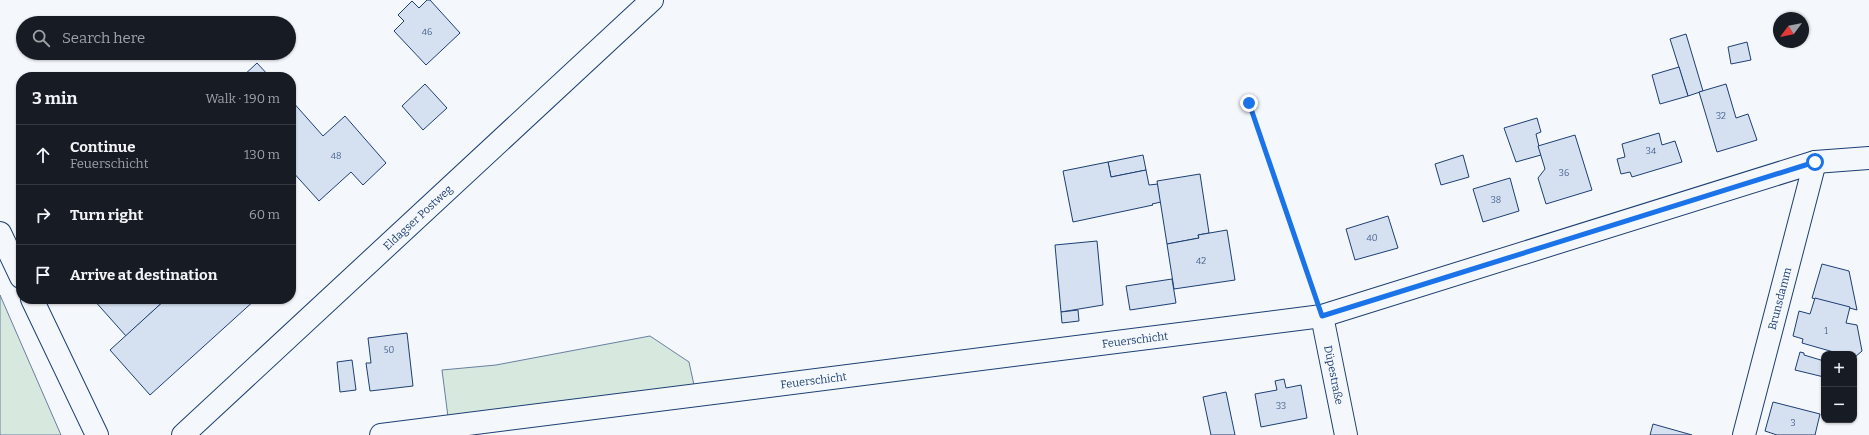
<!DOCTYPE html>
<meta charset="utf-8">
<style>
:root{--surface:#171b24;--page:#20242c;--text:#f1f3f6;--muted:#9ea1a6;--line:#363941}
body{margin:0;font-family:Bitter,serif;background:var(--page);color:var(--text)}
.controls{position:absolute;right:12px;bottom:12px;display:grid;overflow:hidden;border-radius:8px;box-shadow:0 1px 3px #0004}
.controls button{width:36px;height:36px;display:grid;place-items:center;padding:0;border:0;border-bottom:1px solid var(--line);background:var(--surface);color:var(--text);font:20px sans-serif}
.compass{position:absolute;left:1773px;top:12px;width:36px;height:36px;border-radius:50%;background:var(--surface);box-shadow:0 1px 3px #0004;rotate:238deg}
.stop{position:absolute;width:12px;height:12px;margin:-9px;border:3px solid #1a73e8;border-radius:50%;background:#fff}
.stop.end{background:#1a73e8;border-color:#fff;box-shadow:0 1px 4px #0008}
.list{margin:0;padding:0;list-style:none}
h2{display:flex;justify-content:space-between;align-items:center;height:52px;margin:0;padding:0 16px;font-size:17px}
h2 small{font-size:13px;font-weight:400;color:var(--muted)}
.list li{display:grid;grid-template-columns:26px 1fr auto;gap:12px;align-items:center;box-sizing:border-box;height:60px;padding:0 16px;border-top:1px solid var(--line)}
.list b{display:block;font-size:15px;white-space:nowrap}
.list p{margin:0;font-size:13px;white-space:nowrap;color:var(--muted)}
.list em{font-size:13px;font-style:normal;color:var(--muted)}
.icon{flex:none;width:22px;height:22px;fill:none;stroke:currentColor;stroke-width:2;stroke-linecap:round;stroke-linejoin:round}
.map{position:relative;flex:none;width:1869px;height:435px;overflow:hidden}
.search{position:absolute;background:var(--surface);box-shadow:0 1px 3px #0004;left:16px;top:16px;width:280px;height:44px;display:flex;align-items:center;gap:10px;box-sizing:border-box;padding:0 14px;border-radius:22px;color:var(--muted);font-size:15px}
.panel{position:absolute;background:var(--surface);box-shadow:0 1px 3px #0004;left:16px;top:72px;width:280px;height:232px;border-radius:16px}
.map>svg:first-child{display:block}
.green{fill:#d7e8df;stroke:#687fa3}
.building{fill:#d5e0f0;stroke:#1d3f73}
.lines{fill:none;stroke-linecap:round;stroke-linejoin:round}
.minor-casing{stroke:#1d3f73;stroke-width:24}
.path{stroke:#5e769c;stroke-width:2.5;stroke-dasharray:3 2;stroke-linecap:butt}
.minor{stroke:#f4f7fb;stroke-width:22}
.route{stroke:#1a73e8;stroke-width:5}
.labels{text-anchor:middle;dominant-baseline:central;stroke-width:3;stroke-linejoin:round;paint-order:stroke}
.number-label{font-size:9px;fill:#4b6792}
.street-label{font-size:11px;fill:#1d3f73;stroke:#f4f7fb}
</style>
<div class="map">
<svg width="1869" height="435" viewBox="0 0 1869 435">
<rect width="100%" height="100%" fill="#f4f7fb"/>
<g class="green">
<path d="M0,295L61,435H0Z"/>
<path d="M650,336L689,362L694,385L448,417L442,370L496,365Z"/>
</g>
<g class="building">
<path d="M427,0H430L460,33L426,65L394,31L404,21L398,15L412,1L419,8Z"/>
<path d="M1686,34L1703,91L1688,96L1670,39Z"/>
<path d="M1747,42L1751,60L1731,64L1728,47Z"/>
<path d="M257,63L270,77H242Z"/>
<path d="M1679,67L1688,96L1660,104L1652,75Z"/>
<path d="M425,84L447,108L423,130L402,106Z"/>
<path d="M1726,84L1736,118L1748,114L1757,140L1717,152L1699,92Z"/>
<path d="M291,100L323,136L345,116L386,163L363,185L351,172L319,201L291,170Z"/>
<path d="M1537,118L1541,132L1536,134L1541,155L1516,162L1504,128Z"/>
<path d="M1659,133L1662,145L1675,141L1682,162L1632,177L1630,172L1621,174L1617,159L1625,157L1622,144Z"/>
<path d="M1575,135L1592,190L1546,204L1538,178L1545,169L1538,146Z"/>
<path d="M1143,155L1146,170L1111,177L1108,162Z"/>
<path d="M1463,155L1469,177L1441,185L1435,164Z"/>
<path d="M1108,162L1111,177L1146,170L1149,185L1158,184L1161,202L1152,204L1153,205L1073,222L1063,171Z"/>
<path d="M1200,174L1209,233L1198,235L1199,238L1167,244L1157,181Z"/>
<path d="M1510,178L1519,211L1483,222L1473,189Z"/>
<path d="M1388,216L1398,248L1355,260L1346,229Z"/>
<path d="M1227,230L1235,280L1174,289L1167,244L1199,238L1198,235Z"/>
<path d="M1097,241L1103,305L1061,312L1055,245Z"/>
<path d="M1822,264L1849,271L1857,310L1812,298Z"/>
<path d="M1172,279L1176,303L1130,310L1126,286Z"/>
<path d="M1815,298L1850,307L1846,323L1857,325L1862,351L1855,357L1854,354L1837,353L1802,343L1803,339L1793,336L1799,311L1810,314Z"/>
<path d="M93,299H166L126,336Z"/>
<path d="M166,299H256L150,395L110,350Z"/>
<path d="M1078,310L1079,321L1062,323L1061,312Z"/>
<path d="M407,333L413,386L370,391L366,363H371L368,338Z"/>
<path d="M1800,352L1804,353V355L1824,361V377L1795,370Z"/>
<path d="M352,360L356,390L340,392L337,362Z"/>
<path d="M1284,379L1286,388L1301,385L1307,418L1261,427L1255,394L1277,390L1275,381Z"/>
<path d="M1226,392L1235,435H1211L1203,397Z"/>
<path d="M1773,402L1820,414L1815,435H1777L1765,431Z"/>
<path d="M1653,424L1692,435H1650Z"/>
</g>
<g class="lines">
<g class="minor-casing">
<g id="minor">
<path d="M0,233L21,277"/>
<path d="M32,299L97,435"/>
<path id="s1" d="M1322,316L1346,435"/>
<path id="s2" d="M183,435L652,0"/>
<path id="s3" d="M381,435L1322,316L1815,162L1869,158"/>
<path id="s4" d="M1744,435L1815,162"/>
</g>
</g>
<path class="path" d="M1249,103L1314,293"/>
<use href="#minor" class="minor"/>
</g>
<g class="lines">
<path class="route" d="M1249,103L1322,316L1815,162"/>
</g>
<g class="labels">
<g class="number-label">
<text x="427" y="32">46</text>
<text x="1721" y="116">32</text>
<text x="1651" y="151">34</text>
<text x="336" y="156">48</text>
<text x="1564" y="173">36</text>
<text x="1496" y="200">38</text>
<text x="1372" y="238">40</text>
<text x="1201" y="261">42</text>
<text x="1826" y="331">1</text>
<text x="389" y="350">50</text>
<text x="1281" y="406">33</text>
<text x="1793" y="423">3</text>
</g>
<g class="street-label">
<text stroke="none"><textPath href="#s2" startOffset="320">Eldagser Postweg</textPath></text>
<text stroke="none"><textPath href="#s4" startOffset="141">Brunsdamm</textPath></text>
<text stroke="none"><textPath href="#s3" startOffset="760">Feuerschicht</textPath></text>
<text stroke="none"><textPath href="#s1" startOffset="60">Düpestraße</textPath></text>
<text stroke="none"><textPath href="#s3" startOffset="436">Feuerschicht</textPath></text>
</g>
</g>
</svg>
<div class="controls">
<button>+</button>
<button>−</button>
</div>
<svg class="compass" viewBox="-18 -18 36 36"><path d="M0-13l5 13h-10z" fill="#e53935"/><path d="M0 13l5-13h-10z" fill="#9ea1a6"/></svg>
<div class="stop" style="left:1815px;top:162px"></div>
<div class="stop end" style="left:1249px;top:103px"></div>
<div class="search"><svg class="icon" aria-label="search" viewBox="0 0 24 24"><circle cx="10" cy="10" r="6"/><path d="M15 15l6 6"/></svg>Search here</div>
<section class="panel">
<h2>3 min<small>Walk · 190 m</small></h2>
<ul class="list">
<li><svg class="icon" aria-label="ahead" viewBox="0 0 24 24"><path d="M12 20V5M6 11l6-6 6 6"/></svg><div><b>Continue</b><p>Feuerschicht</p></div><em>130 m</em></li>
<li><svg class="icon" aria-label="right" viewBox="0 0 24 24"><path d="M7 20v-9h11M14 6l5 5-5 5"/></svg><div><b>Turn right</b></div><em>60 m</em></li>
<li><svg class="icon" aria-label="arrive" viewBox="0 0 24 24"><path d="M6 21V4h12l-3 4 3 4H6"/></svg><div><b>Arrive at destination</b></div></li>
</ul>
</section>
</div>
